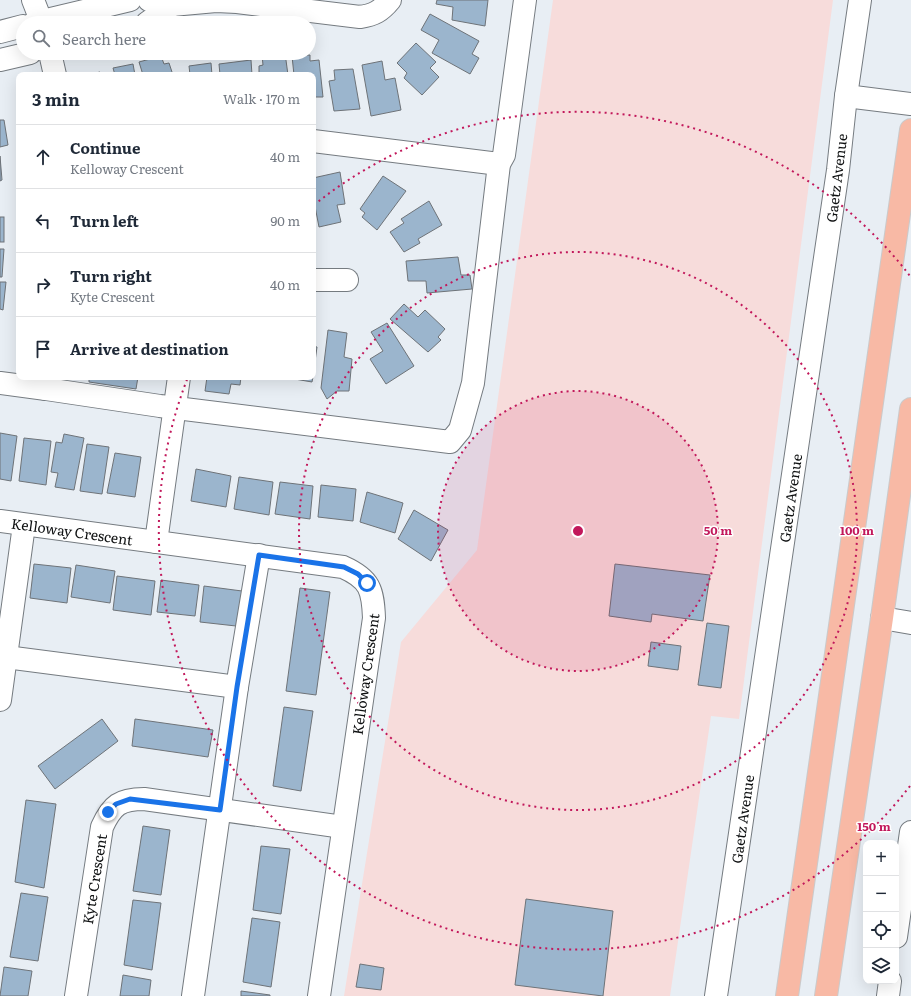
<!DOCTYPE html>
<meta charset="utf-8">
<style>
:root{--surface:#fff;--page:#f6f6f7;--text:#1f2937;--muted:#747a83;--line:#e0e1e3}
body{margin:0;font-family:Literata,serif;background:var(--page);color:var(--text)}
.controls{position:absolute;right:12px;bottom:12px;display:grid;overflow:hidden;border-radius:8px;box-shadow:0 4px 16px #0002}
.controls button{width:36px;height:36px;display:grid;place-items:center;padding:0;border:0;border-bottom:1px solid var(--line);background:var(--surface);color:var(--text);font:20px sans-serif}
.stop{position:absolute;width:12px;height:12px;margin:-9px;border:3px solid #1a73e8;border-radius:50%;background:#fff}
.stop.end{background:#1a73e8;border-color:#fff;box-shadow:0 1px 4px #0008}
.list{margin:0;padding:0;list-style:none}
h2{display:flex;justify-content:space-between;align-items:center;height:52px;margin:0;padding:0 16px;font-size:17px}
h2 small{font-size:13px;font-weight:400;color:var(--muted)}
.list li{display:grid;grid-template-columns:26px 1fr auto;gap:12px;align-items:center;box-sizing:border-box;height:64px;padding:0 16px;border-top:1px solid var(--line)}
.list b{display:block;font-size:15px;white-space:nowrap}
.list p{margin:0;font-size:13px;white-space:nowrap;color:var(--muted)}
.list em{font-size:13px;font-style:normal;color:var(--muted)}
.icon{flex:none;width:22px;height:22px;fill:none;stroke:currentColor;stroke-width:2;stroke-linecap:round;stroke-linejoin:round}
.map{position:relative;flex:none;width:911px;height:996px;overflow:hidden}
.search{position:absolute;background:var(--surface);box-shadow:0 4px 16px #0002;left:16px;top:16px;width:300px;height:44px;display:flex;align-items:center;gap:10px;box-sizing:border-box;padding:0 14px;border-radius:22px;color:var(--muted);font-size:15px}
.panel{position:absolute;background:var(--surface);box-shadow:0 4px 16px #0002;left:16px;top:72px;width:300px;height:308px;border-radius:8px}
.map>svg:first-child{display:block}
.commercial{fill:#f7dcdb}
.building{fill:#9bb5cd;stroke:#6e7378}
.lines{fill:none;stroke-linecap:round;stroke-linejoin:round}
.minor-casing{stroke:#757b80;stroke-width:24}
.major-casing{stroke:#cacacb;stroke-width:24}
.minor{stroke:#fff;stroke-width:22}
.major{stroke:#f8b9a5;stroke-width:22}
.route{stroke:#1a73e8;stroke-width:5}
.ring{fill:none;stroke:#c2185b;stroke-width:2;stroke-dasharray:2 4}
.labels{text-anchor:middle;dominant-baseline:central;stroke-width:3;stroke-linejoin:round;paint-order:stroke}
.street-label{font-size:14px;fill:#0e1011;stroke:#fff}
.centre{fill:#c2185b;stroke:#fff;stroke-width:2}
.ring-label{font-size:12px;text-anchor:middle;font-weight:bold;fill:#c2185b;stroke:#fff;stroke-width:3;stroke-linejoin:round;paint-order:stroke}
</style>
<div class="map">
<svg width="911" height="996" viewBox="0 0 911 996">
<rect width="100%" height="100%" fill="#e8eef4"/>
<path class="commercial" d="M553,0H833L739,719L711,716L670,996H344L401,642L477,550Z"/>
<g class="building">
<path d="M437,0H488L485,26L452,20L453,7L436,4Z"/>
<path d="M430,14L479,41L472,54L479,58L470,74L432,53L439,40L421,30Z"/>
<path d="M416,43L436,62L430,68L439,77L422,95L404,78L407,73L397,63Z"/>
<path d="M285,53L288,75H259V66L263,65L262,55Z"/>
<path d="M310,55V61L319,60L323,97H313V75H294L292,56Z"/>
<path d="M161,56L164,64L169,63L173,75H143L139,62Z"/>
<path d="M251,60L252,75H220L219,64Z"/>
<path d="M382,61L385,80L395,78L401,110L371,116L362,65Z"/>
<path d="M211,63L212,75H190L189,66Z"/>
<path d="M133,64L135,75H115L113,68Z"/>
<path d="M353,69L360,109L334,111L329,81L335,80L334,70Z"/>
<path d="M100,72V75H87Z"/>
<path d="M0,120H4L8,145L0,147Z"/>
<path d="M0,156L2,180L0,181Z"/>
<path d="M340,172L345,204L337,205L341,222L319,227L313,196V178Z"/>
<path d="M383,176L406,191L377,230L362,217L365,213L360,209Z"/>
<path d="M429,201L442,225L418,239L420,243L404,252L390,232L404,223L401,219Z"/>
<rect x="0" y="217" width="4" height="25"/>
<path d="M0,249H4L2,277H0Z"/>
<path d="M458,257L461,275H470L472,289L427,293L426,281H408L406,261Z"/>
<path d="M0,282H6L3,310L0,309Z"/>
<path d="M404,304L418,317L425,310L445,329L438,337L441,340L428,352L390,319Z"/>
<path d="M387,323L414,366L386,384L370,359L383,351L371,332Z"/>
<path d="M328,330L347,333L344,357L352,359L349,391H337L327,399L321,388Z"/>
<path d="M313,346L317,347L313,376Z"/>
<path d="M89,377H138L136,389L89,382Z"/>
<path d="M207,377H241L240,385L231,384L229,394L205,391Z"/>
<path d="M283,377H313L312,382Z"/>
<path d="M0,433L17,436L11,481L0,479Z"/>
<path d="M64,434L84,438L74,490L55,487L58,473L51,472L56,442L62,443Z"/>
<path d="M24,438L51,441L46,485L19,481Z"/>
<path d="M87,444L109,447L102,494L80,491Z"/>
<path d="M115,453L141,457L135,497L107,493Z"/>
<path d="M196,469L231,476L226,507L191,501Z"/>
<path d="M239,477L273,482L269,515L234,509Z"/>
<path d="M280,482L313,486L310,519L275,514Z"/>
<path d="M321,485L356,489L353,521L318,517Z"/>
<path d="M367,492L403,503L395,533L360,522Z"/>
<path d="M414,510L448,530L431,561L398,539Z"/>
<path d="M34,564L71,568L67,603L30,598Z"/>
<path d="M615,564L710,575L703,621L652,614L651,622L609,616Z"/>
<path d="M76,565L115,571L110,603L71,597Z"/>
<path d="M117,576L155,581L151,615L113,610Z"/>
<path d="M161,580L199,585L195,616L157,612Z"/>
<path d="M204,586L242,591L236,626L200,622Z"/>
<path d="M300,588L330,592L316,695L286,691Z"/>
<path d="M707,623L729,626L721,688L698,685Z"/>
<path d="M651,642L681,646L678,670L648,666Z"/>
<path d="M284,707L313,711L301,791L273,786Z"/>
<path d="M102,719L118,741L55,789L38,766Z"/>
<path d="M135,719L213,730L208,757L132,746Z"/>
<path d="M26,800L56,804L44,888L15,882Z"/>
<path d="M143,826L170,830L161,895L133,891Z"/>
<path d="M261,846L290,849L281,914L253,910Z"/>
<path d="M21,893L48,897L38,961L10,957Z"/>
<path d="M526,899L613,911L603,996L515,985Z"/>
<path d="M133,900L161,903L152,970L124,965Z"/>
<path d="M252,918L280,922L271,987L243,982Z"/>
<path d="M360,964L384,968L381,990L356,987Z"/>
<path d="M4,967L32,971L28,996H0Z"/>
<path d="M123,975L151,980L149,996H120Z"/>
<path d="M241,991L270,995V996H241Z"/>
</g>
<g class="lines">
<g class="minor-casing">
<g id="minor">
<path d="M33,0L42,23"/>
<path d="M149,0L172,5L216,1L237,2L360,17C374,15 381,11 390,0"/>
<path d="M34,23L130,0"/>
<path d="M147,23L172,5"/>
<path d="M0,32L23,26"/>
<path d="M50,53L55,75"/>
<path d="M0,60L30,53"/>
<path d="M846,96L911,104"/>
<path d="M313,141L499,164"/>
<path d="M313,280H347"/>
<path d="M48,377L46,389L160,406L450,442L460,430L473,383L499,164L504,155L525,0"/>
<path d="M0,383L46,389"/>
<path d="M0,521L343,567C370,579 373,590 374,618L319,996"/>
<path d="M156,542L179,377"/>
<path d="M882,618L911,623"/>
<path d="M6,657L237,687"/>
<path d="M0,700L24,525"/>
<path d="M896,937L911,832"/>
<path d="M76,996L102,827C112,805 120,799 144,799L343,827"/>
<path d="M193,996L237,687L259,555"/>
<path d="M716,996L838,170L846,96L860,0"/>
<path d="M888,996L890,981"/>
</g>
</g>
<g class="major-casing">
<g id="major">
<path d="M787,996L911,130"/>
<path d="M826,996L882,618L911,409"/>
</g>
</g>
<use href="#minor" class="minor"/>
<use href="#major" class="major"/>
</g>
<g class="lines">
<path class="route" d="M108,812L116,804L130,799L220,810L237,687L259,555L344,567L358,574L367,583"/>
</g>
<circle cx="578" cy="531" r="140" fill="#c2185b" fill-opacity=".12"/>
<g class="ring">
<circle cx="578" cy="531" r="140"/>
<circle cx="578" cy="531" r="279"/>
<path d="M910 786A419 419 0 0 1 188 377M314 205A419 419 0 0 1 910 276"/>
</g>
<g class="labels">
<g class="street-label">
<text transform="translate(836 178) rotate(-83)">Gaetz Avenue</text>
<text transform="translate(790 498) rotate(-82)">Gaetz Avenue</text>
<text transform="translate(72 531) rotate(8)">Kelloway Crescent</text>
<text transform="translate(365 674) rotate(-82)">Kelloway Crescent</text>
<text transform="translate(742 819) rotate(-82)">Gaetz Avenue</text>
<text transform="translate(94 879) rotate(-81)">Kyte Crescent</text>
</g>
</g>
<circle cx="578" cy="531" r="6" class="centre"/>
<g class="ring-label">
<text x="718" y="535">50 m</text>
<text x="857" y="535">100 m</text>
<text x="874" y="831">150 m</text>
</g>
</svg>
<div class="controls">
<button>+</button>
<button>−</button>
<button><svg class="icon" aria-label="locate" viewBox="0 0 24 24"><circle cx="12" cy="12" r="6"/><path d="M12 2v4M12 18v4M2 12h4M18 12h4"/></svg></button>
<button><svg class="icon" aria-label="layers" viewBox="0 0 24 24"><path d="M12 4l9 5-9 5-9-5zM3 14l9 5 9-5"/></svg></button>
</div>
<div class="stop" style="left:367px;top:583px"></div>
<div class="stop end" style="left:108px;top:812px"></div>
<div class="search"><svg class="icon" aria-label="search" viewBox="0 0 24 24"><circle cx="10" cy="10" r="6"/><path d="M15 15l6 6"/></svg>Search here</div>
<section class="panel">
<h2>3 min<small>Walk · 170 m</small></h2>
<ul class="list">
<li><svg class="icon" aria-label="ahead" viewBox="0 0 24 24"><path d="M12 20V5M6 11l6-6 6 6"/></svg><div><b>Continue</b><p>Kelloway Crescent</p></div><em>40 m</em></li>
<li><svg class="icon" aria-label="left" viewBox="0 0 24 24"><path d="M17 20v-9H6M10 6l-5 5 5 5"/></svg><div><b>Turn left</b></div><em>90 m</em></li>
<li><svg class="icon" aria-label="right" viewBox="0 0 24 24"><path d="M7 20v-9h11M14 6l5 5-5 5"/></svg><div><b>Turn right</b><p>Kyte Crescent</p></div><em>40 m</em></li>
<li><svg class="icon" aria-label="arrive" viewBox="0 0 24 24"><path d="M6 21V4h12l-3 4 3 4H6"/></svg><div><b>Arrive at destination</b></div></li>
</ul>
</section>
</div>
